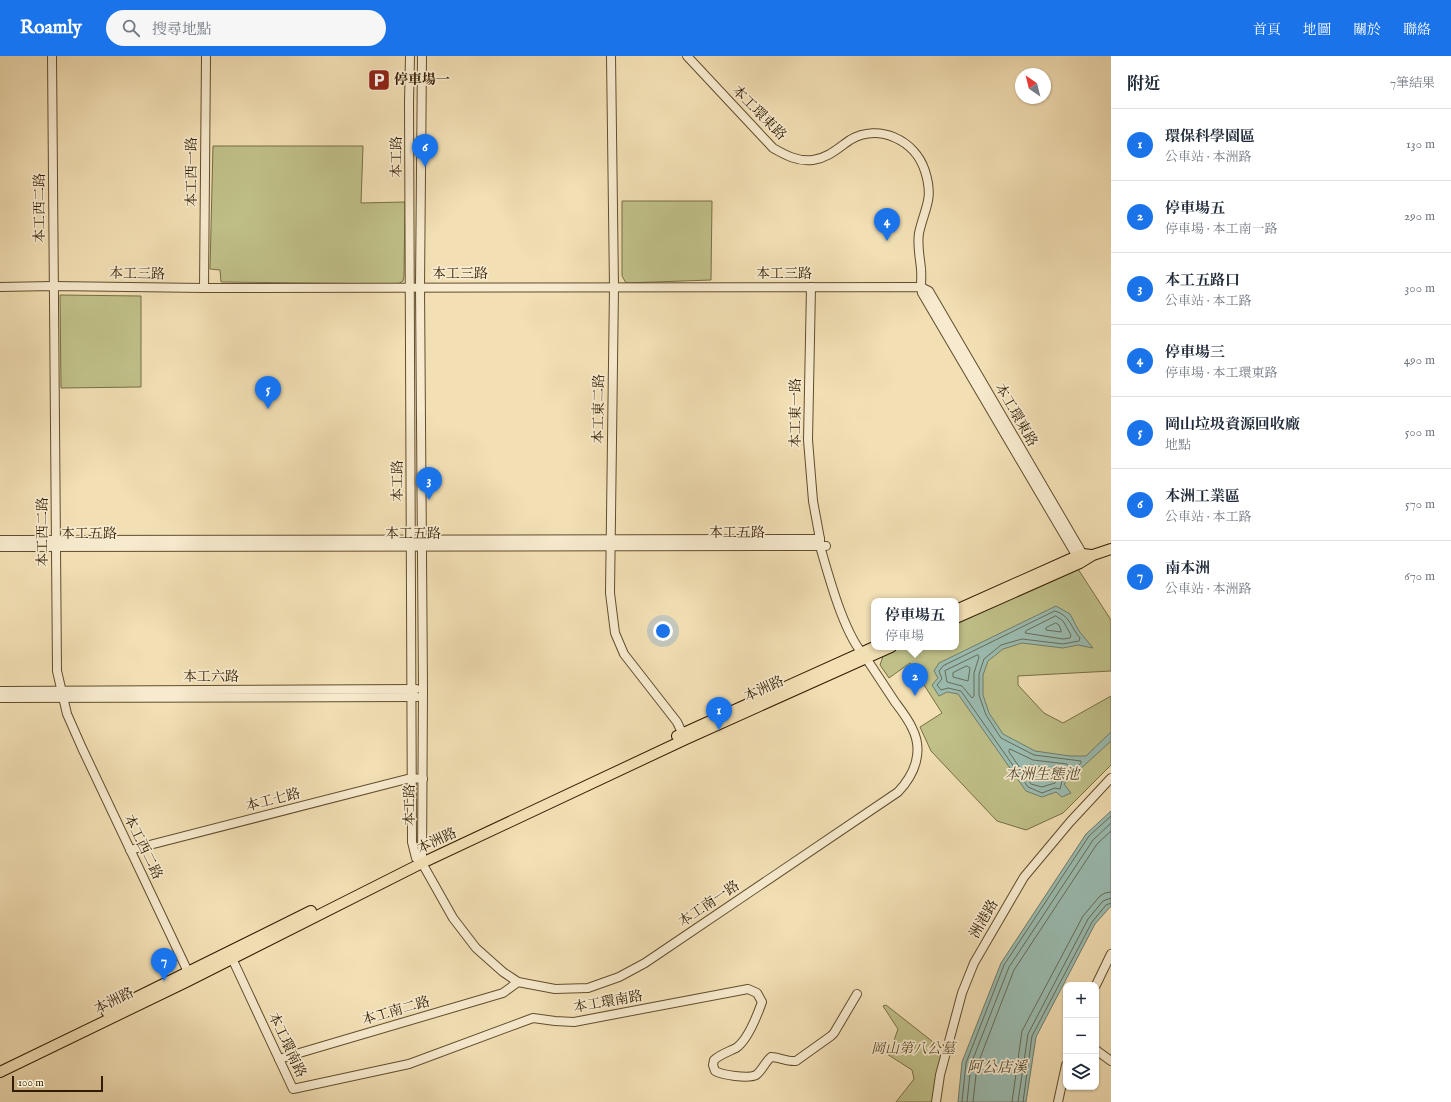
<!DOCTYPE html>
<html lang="zh-TW">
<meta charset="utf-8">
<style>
:root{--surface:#fff;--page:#f6f6f7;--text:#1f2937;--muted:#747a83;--line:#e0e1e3;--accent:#1a73e8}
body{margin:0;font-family:"IM FELL English","Noto Serif TC",serif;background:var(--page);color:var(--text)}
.controls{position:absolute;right:12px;bottom:12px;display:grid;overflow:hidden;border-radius:8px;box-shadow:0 1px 3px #0004}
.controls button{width:36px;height:36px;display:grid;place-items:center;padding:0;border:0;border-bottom:1px solid var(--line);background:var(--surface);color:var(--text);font:20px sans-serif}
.compass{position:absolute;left:1015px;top:12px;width:36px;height:36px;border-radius:50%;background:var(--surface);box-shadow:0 1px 3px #0004;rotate:325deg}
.scale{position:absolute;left:12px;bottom:10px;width:91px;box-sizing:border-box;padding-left:4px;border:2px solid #311c00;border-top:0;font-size:11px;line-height:14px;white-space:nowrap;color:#311c00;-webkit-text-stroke:3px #f7eace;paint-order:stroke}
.you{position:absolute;left:663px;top:575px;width:14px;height:14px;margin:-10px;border:3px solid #fff;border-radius:50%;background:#1a73e8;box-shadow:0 0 0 6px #1a73e833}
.badge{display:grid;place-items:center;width:26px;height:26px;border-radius:50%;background:var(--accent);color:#fff;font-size:13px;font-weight:700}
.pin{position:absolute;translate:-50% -33px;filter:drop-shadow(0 1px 2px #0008)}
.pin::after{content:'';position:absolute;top:21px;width:14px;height:12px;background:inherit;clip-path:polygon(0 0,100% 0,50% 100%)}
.popup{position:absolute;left:871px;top:542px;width:88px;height:52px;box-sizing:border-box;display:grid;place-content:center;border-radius:8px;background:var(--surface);filter:drop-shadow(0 1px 3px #0005);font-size:13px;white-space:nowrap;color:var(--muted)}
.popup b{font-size:15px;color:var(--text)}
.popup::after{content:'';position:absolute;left:50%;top:100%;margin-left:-8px;border:8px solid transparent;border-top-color:var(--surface)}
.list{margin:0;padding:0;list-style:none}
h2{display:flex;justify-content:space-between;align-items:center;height:52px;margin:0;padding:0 16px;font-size:17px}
h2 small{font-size:13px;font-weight:400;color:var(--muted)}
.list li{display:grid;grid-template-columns:26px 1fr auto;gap:12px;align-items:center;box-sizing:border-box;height:72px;padding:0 16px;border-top:1px solid var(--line)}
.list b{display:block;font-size:15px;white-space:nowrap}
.list p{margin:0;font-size:13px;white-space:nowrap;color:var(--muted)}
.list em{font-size:13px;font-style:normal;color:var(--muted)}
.icon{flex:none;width:22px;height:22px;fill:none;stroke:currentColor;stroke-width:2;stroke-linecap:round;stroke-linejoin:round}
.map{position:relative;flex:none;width:1111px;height:1046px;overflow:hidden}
header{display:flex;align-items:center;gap:24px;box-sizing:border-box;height:56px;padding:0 20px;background:var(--accent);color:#fff}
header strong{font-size:19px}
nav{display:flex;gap:22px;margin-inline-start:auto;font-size:14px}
.search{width:280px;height:36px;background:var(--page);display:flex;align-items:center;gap:10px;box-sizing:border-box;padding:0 14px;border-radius:22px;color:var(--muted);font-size:15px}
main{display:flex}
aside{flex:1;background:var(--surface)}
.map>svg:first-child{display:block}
.green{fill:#c0c089;stroke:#786e44}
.water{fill:#9bbcb1;stroke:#717c6a}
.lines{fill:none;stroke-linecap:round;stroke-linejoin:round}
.shore{stroke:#666c58;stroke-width:1}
.minor-casing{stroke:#614d2d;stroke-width:10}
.major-casing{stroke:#311c00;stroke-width:12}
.minor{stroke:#f7eace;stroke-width:8}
.major{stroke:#f2dfb4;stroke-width:10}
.labels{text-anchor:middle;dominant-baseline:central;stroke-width:3.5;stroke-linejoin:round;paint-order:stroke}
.poi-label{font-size:14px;font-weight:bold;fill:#311c00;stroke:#f7eace;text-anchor:start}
.street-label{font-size:14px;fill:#311c00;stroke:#f7eace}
.park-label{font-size:14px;font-style:italic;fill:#5c4d29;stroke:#f7eace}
.water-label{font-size:15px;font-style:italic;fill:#514c35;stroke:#f7eace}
</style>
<header>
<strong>Roamly</strong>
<div class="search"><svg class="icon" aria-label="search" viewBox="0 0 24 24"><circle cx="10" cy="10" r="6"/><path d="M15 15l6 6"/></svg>搜尋地點</div>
<nav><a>首頁</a><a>地圖</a><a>關於</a><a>聯絡</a></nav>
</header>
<main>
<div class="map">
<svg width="1111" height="1046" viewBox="0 0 1111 1046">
<rect width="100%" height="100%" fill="#f2dfb4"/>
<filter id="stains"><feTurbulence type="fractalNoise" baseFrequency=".005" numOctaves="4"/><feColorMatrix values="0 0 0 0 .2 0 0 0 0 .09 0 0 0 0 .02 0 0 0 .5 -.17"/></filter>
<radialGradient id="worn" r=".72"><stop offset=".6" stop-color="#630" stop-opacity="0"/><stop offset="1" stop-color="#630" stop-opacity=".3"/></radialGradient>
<g class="green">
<path d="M213,90H363L361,147L405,146L404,220L403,225L398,228L221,226L220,214L210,213Z"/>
<path d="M622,145H712L711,224L626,227L622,220Z"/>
<path d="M60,239L141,240V331L61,332Z"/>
<path d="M1078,513L1111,564V615L1018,620V629L1044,657L1063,667L1111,640V709L1063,757L1026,774L997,765L931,695L920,671L942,657L910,607L889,622L880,609L883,600L902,591H956V567Z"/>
<path d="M886,949L942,993L933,1046H896L914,1023L912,1014L887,998L892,990L898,973L883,950Z"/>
</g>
<g class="water">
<path d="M1056,550L1070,558L1079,575L1093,592L1078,589L1063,592L1022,587L1003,593L988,605L983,619V639L989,657L1003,678L1035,695L1070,700H1086L1111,676V685L1064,728L1071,737L1062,741L1056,736L1042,741L1026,735L958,638L947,636L939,640L932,629L938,622L934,615L939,607Z"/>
<path d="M1111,755V850L1095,868L1036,981L1026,1046H958L962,1006L1001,907L1086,778Z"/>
</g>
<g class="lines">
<g class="shore">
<path d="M1055,555C1070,559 1071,572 1080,582L1079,585L1063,588L1022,583L1001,589L984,603L979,618V639L986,659L1001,682L1034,699L1081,705V707L1062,725L1060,733L1055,732L1042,737L1028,731L961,635L948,632L941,634L937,629L942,623L939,615L943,610Z"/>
<path d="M1056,560L1063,565L1071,579L1070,582L1063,583L1025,577L1026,575Z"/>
<path d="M1056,567L1059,569L1061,574V576L1046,574V572Z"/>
<path d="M978,599L979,601L974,617V640L972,642L962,630L947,626L945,615Z"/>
<path d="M967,610L970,612L968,625L953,621V617Z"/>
<path d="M1010,693L1033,704L1067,708L1069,711L1058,722L1055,727L1042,731L1031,728L1009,696Z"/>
<path d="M1030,709L1054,713L1055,715C1044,730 1038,726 1028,712Z"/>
<path d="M962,1046L966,1007L1004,909L1089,780L1111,760"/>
<path d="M967,1046L971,1008L1009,911L1093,784L1111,767"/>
<path d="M973,1046L977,1010L1014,914L1097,788L1111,775"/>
<path d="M1012,1046L1022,975L1083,860L1100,840L1105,837L1111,836"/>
<path d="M1018,1046L1028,978L1088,863L1103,845L1111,842"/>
<path d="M1023,1046L1032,980L1092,866L1106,849L1111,847"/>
</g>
<g class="minor-casing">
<g id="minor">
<path d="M52,0L57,615L67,658L82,692L190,920"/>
<path d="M410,0L409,46L412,786L416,802L422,807L453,862L476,892L503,916L518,926L555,933L588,932L619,921L645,907L898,736C915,718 924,695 912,672C908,663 901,654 895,646C885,631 876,617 866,602C844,579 829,521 820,490V483L813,445L808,384L811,231"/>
<path d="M611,0L614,231L610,537L615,577L624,598L677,666L685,683"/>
<path d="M687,0L773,92C785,99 798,106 813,104C828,102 838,92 850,84C879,67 915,84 925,115C934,144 925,150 919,177C917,190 920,201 921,213C922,221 920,229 922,237L1079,504"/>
<path d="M0,231L53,230L204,232L921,231L929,235L1085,502"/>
<path d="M204,232L206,0"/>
<path d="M0,484L820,483"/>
<path d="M0,491L826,490"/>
<path d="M0,635L416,633"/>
<path d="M0,642L417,641"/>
<path d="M130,794L411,722L423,723"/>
<path d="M422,807L423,633L420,231L422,0"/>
<path d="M230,898L293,1033L409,1008L533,962L555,965L574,966L748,933L757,937L762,946C757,960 748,984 736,992C728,996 721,998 714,1004L713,1009L715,1015C722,1019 748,1023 756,1019C762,1015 765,1006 771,1001C779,1001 787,1006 796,1005L831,980L834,977L857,938"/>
<path d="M1096,929L1111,898"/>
<path d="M1096,994L1111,1005"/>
<path d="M279,1003L503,937L518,926"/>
<path d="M936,1046L940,1019L962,937L974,907L1024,821L1070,766L1111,722"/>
<path d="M1058,1046L1066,1009"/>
</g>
</g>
<g class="major-casing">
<g id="major">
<path d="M956,554L1077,500L1083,498L1091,499"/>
<path d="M956,562L1080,507L1093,499L1111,493"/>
<path d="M677,680L874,591"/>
<path d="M107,956L311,855"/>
<path d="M0,1016L186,926L422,807L686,683L891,591"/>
</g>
</g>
<use href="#minor" class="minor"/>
<use href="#major" class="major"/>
</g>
<defs>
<g id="parking-square" transform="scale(1.15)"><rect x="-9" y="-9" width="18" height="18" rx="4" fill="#8f2418" stroke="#f7eace"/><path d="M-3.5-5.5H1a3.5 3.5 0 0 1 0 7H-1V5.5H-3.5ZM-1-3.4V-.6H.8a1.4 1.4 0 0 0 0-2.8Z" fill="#fff"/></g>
</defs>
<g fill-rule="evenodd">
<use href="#parking-square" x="379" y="24"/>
</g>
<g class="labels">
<g class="poi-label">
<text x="394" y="24">停車場一</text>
</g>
<g class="street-label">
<text transform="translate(759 57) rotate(45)">本工環東路</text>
<text transform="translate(397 101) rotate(-90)">本工路</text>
<text transform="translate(192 116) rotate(-90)">本工西一路</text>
<text transform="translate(40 152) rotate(-90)">本工西二路</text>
<text transform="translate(137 218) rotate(1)">本工三路</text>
<text x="460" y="218">本工三路</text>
<text x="784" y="218">本工三路</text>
<text transform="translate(599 353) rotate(-89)">本工東二路</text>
<text transform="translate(796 357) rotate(-90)">本工東一路</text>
<text transform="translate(1016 359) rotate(60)">本工環東路</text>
<text transform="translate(398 425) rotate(-90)">本工路</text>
<text transform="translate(43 476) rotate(-90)">本工西二路</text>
<text x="737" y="477">本工五路</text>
<text x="89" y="478">本工五路</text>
<text x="413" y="478">本工五路</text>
<text x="211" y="621">本工六路</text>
<text transform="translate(764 633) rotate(-24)">本洲路</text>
<text transform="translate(273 744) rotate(-14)">本工七路</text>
<text transform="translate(410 749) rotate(-90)">本工路</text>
<text transform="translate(437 785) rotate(-25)">本洲路</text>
<text transform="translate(143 791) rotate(64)">本工西二路</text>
<text transform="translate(709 848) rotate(-34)">本工南一路</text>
<text transform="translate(984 863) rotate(-60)">洲港路</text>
<text transform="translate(114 945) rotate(-26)">本洲路</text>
<text transform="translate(608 946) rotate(-10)">本工環南路</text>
<text transform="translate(396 955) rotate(-16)">本工南二路</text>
<text transform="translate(287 989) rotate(65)">本工環南路</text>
</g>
<g class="park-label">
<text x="913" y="993">岡山第八公墓</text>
</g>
<g class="water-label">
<text x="1042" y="718">本洲生態池</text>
<text x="997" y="1011">阿公店溪</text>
</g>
</g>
<rect width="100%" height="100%" filter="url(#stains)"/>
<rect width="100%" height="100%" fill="url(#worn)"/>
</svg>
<div class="controls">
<button>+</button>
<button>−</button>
<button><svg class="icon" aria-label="layers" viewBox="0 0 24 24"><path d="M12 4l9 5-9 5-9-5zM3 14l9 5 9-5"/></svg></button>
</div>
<svg class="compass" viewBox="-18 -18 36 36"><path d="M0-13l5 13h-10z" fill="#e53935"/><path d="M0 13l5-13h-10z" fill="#747a83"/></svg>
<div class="scale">100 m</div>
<div class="you"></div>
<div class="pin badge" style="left:719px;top:674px">1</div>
<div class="pin badge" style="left:915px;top:640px">2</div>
<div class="popup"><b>停車場五</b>停車場</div>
<div class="pin badge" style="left:429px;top:444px">3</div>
<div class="pin badge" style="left:887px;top:185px">4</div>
<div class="pin badge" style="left:268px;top:353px">5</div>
<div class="pin badge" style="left:425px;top:111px">6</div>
<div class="pin badge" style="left:164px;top:925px">7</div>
</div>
<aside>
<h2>附近<small>7筆結果</small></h2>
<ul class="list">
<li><span class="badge">1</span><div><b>環保科學園區</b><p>公車站 · 本洲路</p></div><em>130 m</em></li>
<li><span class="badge">2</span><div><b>停車場五</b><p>停車場 · 本工南一路</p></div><em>290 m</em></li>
<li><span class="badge">3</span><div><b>本工五路口</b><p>公車站 · 本工路</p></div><em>300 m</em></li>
<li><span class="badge">4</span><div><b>停車場三</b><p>停車場 · 本工環東路</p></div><em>490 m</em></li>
<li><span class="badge">5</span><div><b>岡山垃圾資源回收廠</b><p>地點</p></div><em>500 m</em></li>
<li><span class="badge">6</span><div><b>本洲工業區</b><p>公車站 · 本工路</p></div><em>570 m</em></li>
<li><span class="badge">7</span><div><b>南本洲</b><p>公車站 · 本洲路</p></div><em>670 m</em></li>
</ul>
</aside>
</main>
